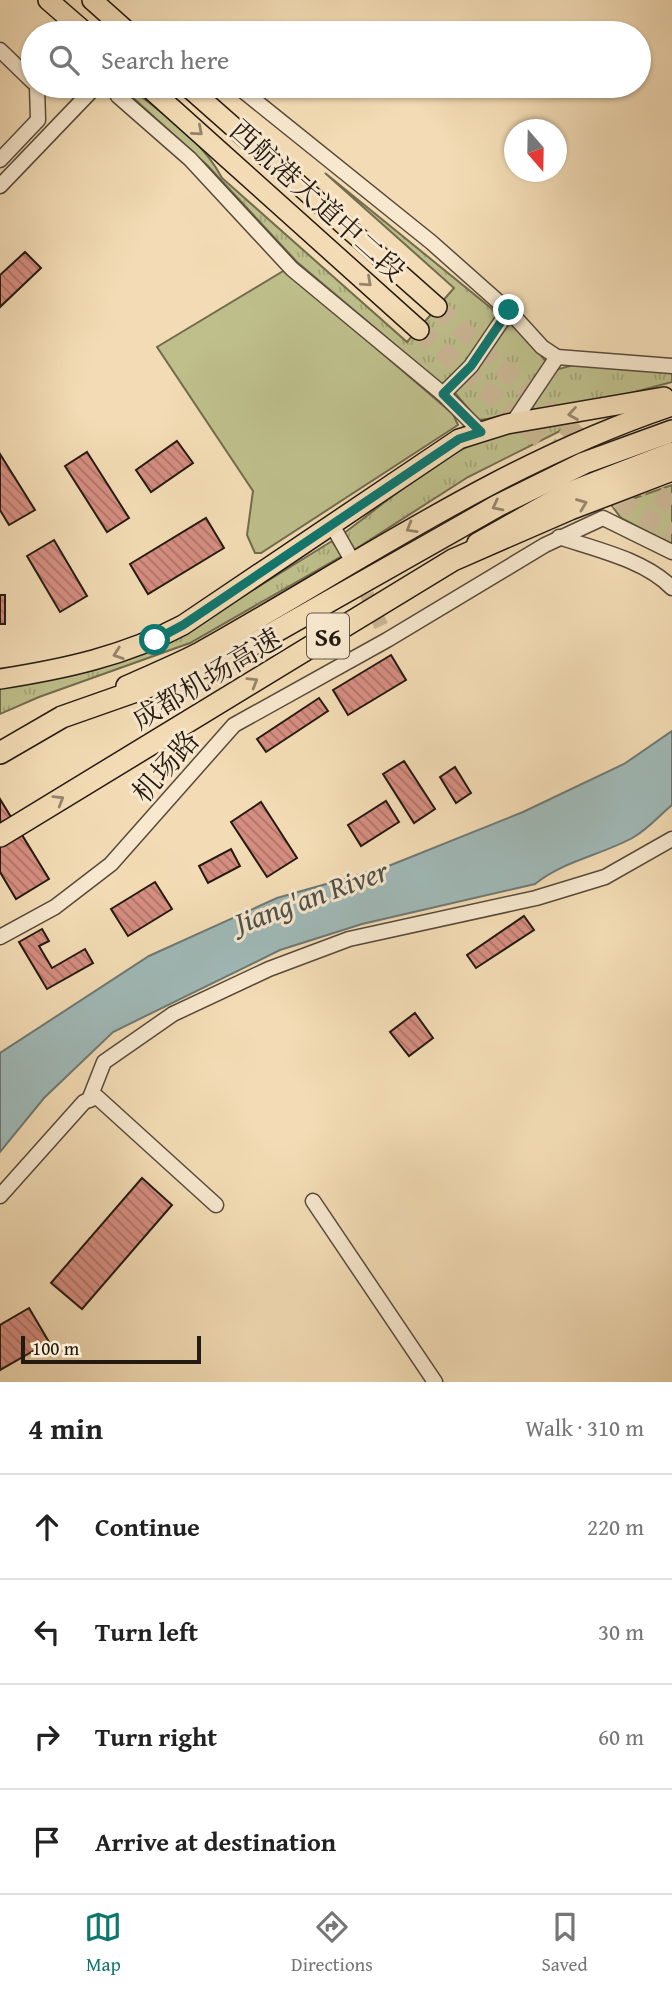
<!DOCTYPE html>
<meta charset="utf-8">
<style>
:root{--surface:#fff;--page:#f2f2f2;--text:#222;--muted:#767676;--line:#e0e0e0;--accent:#0f766e}
body{margin:0;font-family:"Gentium Book Plus","Noto Serif SC",serif;background:var(--page);color:var(--text)}
.compass{position:absolute;left:504px;top:119px;width:63px;height:63px;border-radius:50%;background:var(--surface);box-shadow:0 2px 5px #0004;rotate:160deg}
.scale{position:absolute;left:21px;bottom:18px;width:180px;box-sizing:border-box;padding-left:7px;border:4px solid #241a11;border-top:0;font-size:19px;line-height:24px;white-space:nowrap;color:#241a11;-webkit-text-stroke:5px #f7e8cf;paint-order:stroke}
.stop{position:absolute;width:21px;height:21px;margin:-16px;border:5px solid #0f766e;border-radius:50%;background:#fff}
.stop.end{background:#0f766e;border-color:#fff;box-shadow:0 2px 7px #0008}
.list{margin:0;padding:0;list-style:none}
h2{display:flex;justify-content:space-between;align-items:center;height:91px;margin:0;padding:0 28px;font-size:30px}
h2 small{font-size:23px;font-weight:400;color:var(--muted)}
.list li{display:grid;grid-template-columns:46px 1fr auto;gap:21px;align-items:center;box-sizing:border-box;height:105px;padding:0 28px;border-top:2px solid var(--line)}
.list b{display:block;font-size:26px;white-space:nowrap}
.list em{font-size:23px;font-style:normal;color:var(--muted)}
.icon{flex:none;width:38px;height:38px;fill:none;stroke:currentColor;stroke-width:2;stroke-linecap:round;stroke-linejoin:round}
.map{position:relative;flex:none;width:672px;height:1382px;overflow:hidden}
.search{position:absolute;background:var(--surface);box-shadow:0 2px 5px #0004;left:21px;right:21px;top:21px;height:77px;display:flex;align-items:center;gap:18px;box-sizing:border-box;padding:0 24px;border-radius:38px;color:var(--muted);font-size:26px}
.sheet{height:511px;background:var(--surface)}
nav{display:flex;justify-content:space-around;align-items:center;box-sizing:border-box;height:98px;border-top:2px solid var(--line);background:var(--surface);font-size:19px;color:var(--muted)}
nav a{display:grid;justify-items:center;gap:4px}
nav .on{color:var(--accent)}
.map>svg:first-child{display:block}
.grass{fill:url(#grass-tufts);stroke:#716c4e;stroke-width:2}
.green{fill:#bebf8b;stroke:#716c4e;stroke-width:2}
.water{fill:#a0b9b7;stroke:#6e7975;stroke-width:2}
.building{fill:url(#building-back-hatch);stroke:#241a11;stroke-width:2}
.lines{fill:none;stroke-linecap:round;stroke-linejoin:round}
.minor-tunnel{stroke:#cab594;stroke-width:14;stroke-dasharray:14 7;stroke-linecap:butt}
.major-tunnel{stroke:#cab594;stroke-width:19;stroke-dasharray:19 10;stroke-linecap:butt}
.minor-casing{stroke:#584a3a;stroke-width:17}
.major-casing{stroke:#241a11;stroke-width:22}
.highway-casing{stroke:#241a11;stroke-width:24}
.minor{stroke:#f7e8cf;stroke-width:14}
.major{stroke:#f3dcb5;stroke-width:19}
.highway{stroke:#f3dcb5;stroke-width:21}
.oneway{stroke:#96856b}
.route{stroke:#0f766e;stroke-width:9}
.labels{text-anchor:middle;dominant-baseline:central;stroke-width:6;stroke-linejoin:round;paint-order:stroke}
.shield{fill:#f7e8cf;stroke:#63584a;stroke-width:2}
.shield-label{font-size:26px;font-weight:bold;fill:#241a11}
.street-label{font-size:28px;fill:#241a11;stroke:#f7e8cf}
.water-label{font-size:30px;font-style:italic;fill:#4f524b;stroke:#f7e8cf}
</style>
<div class="map">
<svg width="672" height="1382" viewBox="0 0 672 1382">
<defs>
<pattern id="grass-tufts" width="24" height="20" patternUnits="userSpaceOnUse" patternTransform="scale(1.75)"><rect width="24" height="20" fill="#bebf8b"/><path d="M3 7l-1-3M5 7V3M7 7l1-3M15 17l-1-3M17 17v-4M19 17l1-3" fill="none" stroke="#a3a477"/></pattern>
<pattern id="building-back-hatch" width="6" height="6" patternUnits="userSpaceOnUse" patternTransform="scale(1.75)"><rect width="6" height="6" fill="#d68e81"/><path d="M-1 5l2 2M0 0l6 6M5-1l2 2" fill="none" stroke="#ad7368"/></pattern>
</defs>
<rect width="100%" height="100%" fill="#f3dcb5"/>
<filter id="stains"><feTurbulence type="fractalNoise" baseFrequency=".00286" numOctaves="4"/><feColorMatrix values="0 0 0 0 .2 0 0 0 0 .09 0 0 0 0 .02 0 0 0 .5 -.17"/></filter>
<radialGradient id="worn" r=".72"><stop offset=".6" stop-color="#630" stop-opacity="0"/><stop offset="1" stop-color="#630" stop-opacity=".3"/></radialGradient>
<g class="grass">
<path d="M120,86H128C161,113 202,139 222,178L407,342L454,288L325,173L491,308L498,317L486,340L444,385L438,381L297,262L208,166Z"/>
<path d="M511,324L520,329L546,362C526,394 520,417 478,420L455,393L502,326Z"/>
<path d="M585,362L672,371V382L609,399L530,412L551,371Z"/>
<path d="M584,419L468,477L354,550L344,533C380,507 438,457 478,442C512,429 548,425 584,419Z"/>
<path d="M332,541L342,556L190,643L39,697L0,714V683L169,642Z"/>
</g>
<g class="green">
<path d="M285,270L453,414L458,425L261,553H255L247,535L253,491L157,347Z"/>
<path d="M672,485V545L621,518L612,506Z"/>
</g>
<path class="water" d="M672,731V805C660,815 648,829 634,837C602,855 563,861 535,884L362,924L280,950L113,1032L44,1098L0,1152V1053L149,956L277,898L386,867L523,812L624,764Z"/>
<g class="building">
<path d="M25,252L41,268L0,307V275Z"/>
<path d="M177,441L193,463L151,492L136,470Z"/>
<path d="M87,452L129,518L107,532L65,466Z"/>
<path d="M0,454L35,510L9,525L0,510Z"/>
<path d="M206,518L224,548L148,594L130,564Z"/>
<path d="M54,540L87,596L60,612L27,556Z"/>
<rect x="0" y="595" width="5" height="29"/>
<path d="M391,655L406,680L348,715L333,690Z"/>
<path d="M319,698L328,711L266,752L257,739Z"/>
<path d="M404,761L435,809L414,823L383,774Z"/>
<path d="M455,767L471,793L456,803L440,777Z"/>
<path d="M0,799L49,879L16,899L0,872Z"/>
<path d="M386,801L399,822L361,846L348,825Z"/>
<path d="M261,802L297,858L267,877L231,822Z"/>
<path d="M231,849L240,866L208,883L199,866Z"/>
<path d="M155,882L172,909L128,936L111,909Z"/>
<path d="M524,916L534,930L476,968L467,955Z"/>
<path d="M42,929L49,941L39,946L52,968L85,949L93,963L47,989L19,942Z"/>
<path d="M415,1013L433,1038L409,1056L390,1032Z"/>
<path d="M142,1178L172,1205L82,1309L51,1283Z"/>
<path d="M29,1308L49,1342L0,1370V1325Z"/>
</g>
<g class="lines">
<path class="minor-tunnel" d="M358,575L383,630"/>
<g class="major-tunnel">
<path d="M437,307C512,375 584,452 672,504"/>
<path d="M419,330C500,401 578,480 672,533"/>
</g>
<g class="minor-casing">
<g id="minor">
<path d="M0,50L33,82"/>
<path d="M113,86L118,96L190,159L292,269L443,394L481,432"/>
<path d="M237,86L431,242L511,313L542,347L557,357L672,366"/>
<path d="M0,160L38,120L37,86"/>
<path d="M0,186L96,86"/>
<path d="M443,394L471,366L509,310"/>
<path d="M512,424L557,357"/>
<path d="M332,525L349,555"/>
<path d="M559,537C595,549 645,560 672,588"/>
<path d="M0,937L55,907L111,864L234,725L387,640L545,545L603,518L672,552"/>
<path d="M89,1100L104,1062L173,1014L269,969L349,939L536,898L605,877L672,839"/>
<path d="M0,1196L84,1102L97,1097L216,1205"/>
<path d="M313,1201L435,1382"/>
</g>
</g>
<g class="major-casing">
<g id="major">
<path d="M48,0L86,33"/>
<path d="M92,0L129,33"/>
<path d="M147,86L419,330"/>
<path d="M187,86L437,307"/>
<path d="M477,543L566,493L672,452"/>
<path d="M0,679C64,669 125,656 183,625L459,439L507,424L664,397"/>
<path d="M126,686C150,675 175,665 198,653C354,566 501,463 672,406"/>
</g>
</g>
<g class="highway-casing">
<g id="highway">
<path d="M0,753L62,717L227,659L497,506L584,463L672,431"/>
<path d="M0,836L453,560L570,509L672,470"/>
</g>
</g>
<use href="#minor" class="minor"/>
<use href="#major" class="major"/>
<use href="#highway" class="highway"/>
</g>
<defs><path id="oneway-chevron" d="M-2-3.5L2.5 0L-2 3.5" fill="none" stroke-width="1.6" stroke-linecap="round" stroke-linejoin="round" transform="scale(1.75)"/></defs>
<g class="oneway">
<use href="#oneway-chevron" transform="translate(198 131) rotate(41)"/>
<use href="#oneway-chevron" transform="translate(367 282) rotate(42)"/>
<use href="#oneway-chevron" transform="translate(573 414) rotate(171)"/>
<use href="#oneway-chevron" transform="translate(582 504) rotate(-21)"/>
<use href="#oneway-chevron" transform="translate(497 506) rotate(153)"/>
<use href="#oneway-chevron" transform="translate(411 528) rotate(150)"/>
<use href="#oneway-chevron" transform="translate(118 654) rotate(161)"/>
<use href="#oneway-chevron" transform="translate(253 682) rotate(-31)"/>
<use href="#oneway-chevron" transform="translate(59 800) rotate(-31)"/>
</g>
<g class="lines">
<path class="route" d="M155,640L183,625L459,439L481,432L443,394L471,366L509,310"/>
</g>
<g class="labels">
<rect class="shield" x="307" y="613.5" width="42" height="45" rx="5"/>
<g class="shield-label">
<text x="328" y="636">S6</text>
</g>
<g class="street-label">
<text transform="translate(318 200) rotate(42)">西航港大道中二段</text>
<text transform="translate(206 678) rotate(-31)">成都机场高速</text>
<text transform="translate(165 766) rotate(-49)">机场路</text>
</g>
<g class="water-label">
<text transform="translate(311 896) rotate(-20)">Jiang'an River</text>
</g>
</g>
<rect width="100%" height="100%" filter="url(#stains)"/>
<rect width="100%" height="100%" fill="url(#worn)"/>
</svg>
<svg class="compass" viewBox="-18 -18 36 36"><path d="M0-13l5 13h-10z" fill="#e53935"/><path d="M0 13l5-13h-10z" fill="#767676"/></svg>
<div class="scale">100 m</div>
<div class="stop" style="left:155px;top:640px"></div>
<div class="stop end" style="left:509px;top:310px"></div>
<div class="search"><svg class="icon" aria-label="search" viewBox="0 0 24 24"><circle cx="10" cy="10" r="6"/><path d="M15 15l6 6"/></svg>Search here</div>
</div>
<section class="sheet">
<h2>4 min<small>Walk · 310 m</small></h2>
<ul class="list">
<li><svg class="icon" aria-label="ahead" viewBox="0 0 24 24"><path d="M12 20V5M6 11l6-6 6 6"/></svg><div><b>Continue</b></div><em>220 m</em></li>
<li><svg class="icon" aria-label="left" viewBox="0 0 24 24"><path d="M17 20v-9H6M10 6l-5 5 5 5"/></svg><div><b>Turn left</b></div><em>30 m</em></li>
<li><svg class="icon" aria-label="right" viewBox="0 0 24 24"><path d="M7 20v-9h11M14 6l5 5-5 5"/></svg><div><b>Turn right</b></div><em>60 m</em></li>
<li><svg class="icon" aria-label="arrive" viewBox="0 0 24 24"><path d="M6 21V4h12l-3 4 3 4H6"/></svg><div><b>Arrive at destination</b></div></li>
</ul>
</section>
<nav>
<a class="on"><svg class="icon" aria-label="map" viewBox="0 0 24 24"><path d="M3 6l6-2 6 2 6-2v14l-6 2-6-2-6 2zM9 4v14M15 6v14"/></svg>Map</a>
<a><svg class="icon" aria-label="directions" viewBox="0 0 24 24"><path d="M12 3l9 9-9 9-9-9zM9 14v-3h6M13 9l2 2-2 2"/></svg>Directions</a>
<a><svg class="icon" aria-label="saved" viewBox="0 0 24 24"><path d="M7 4h10v16l-5-4-5 4z"/></svg>Saved</a>
</nav>
